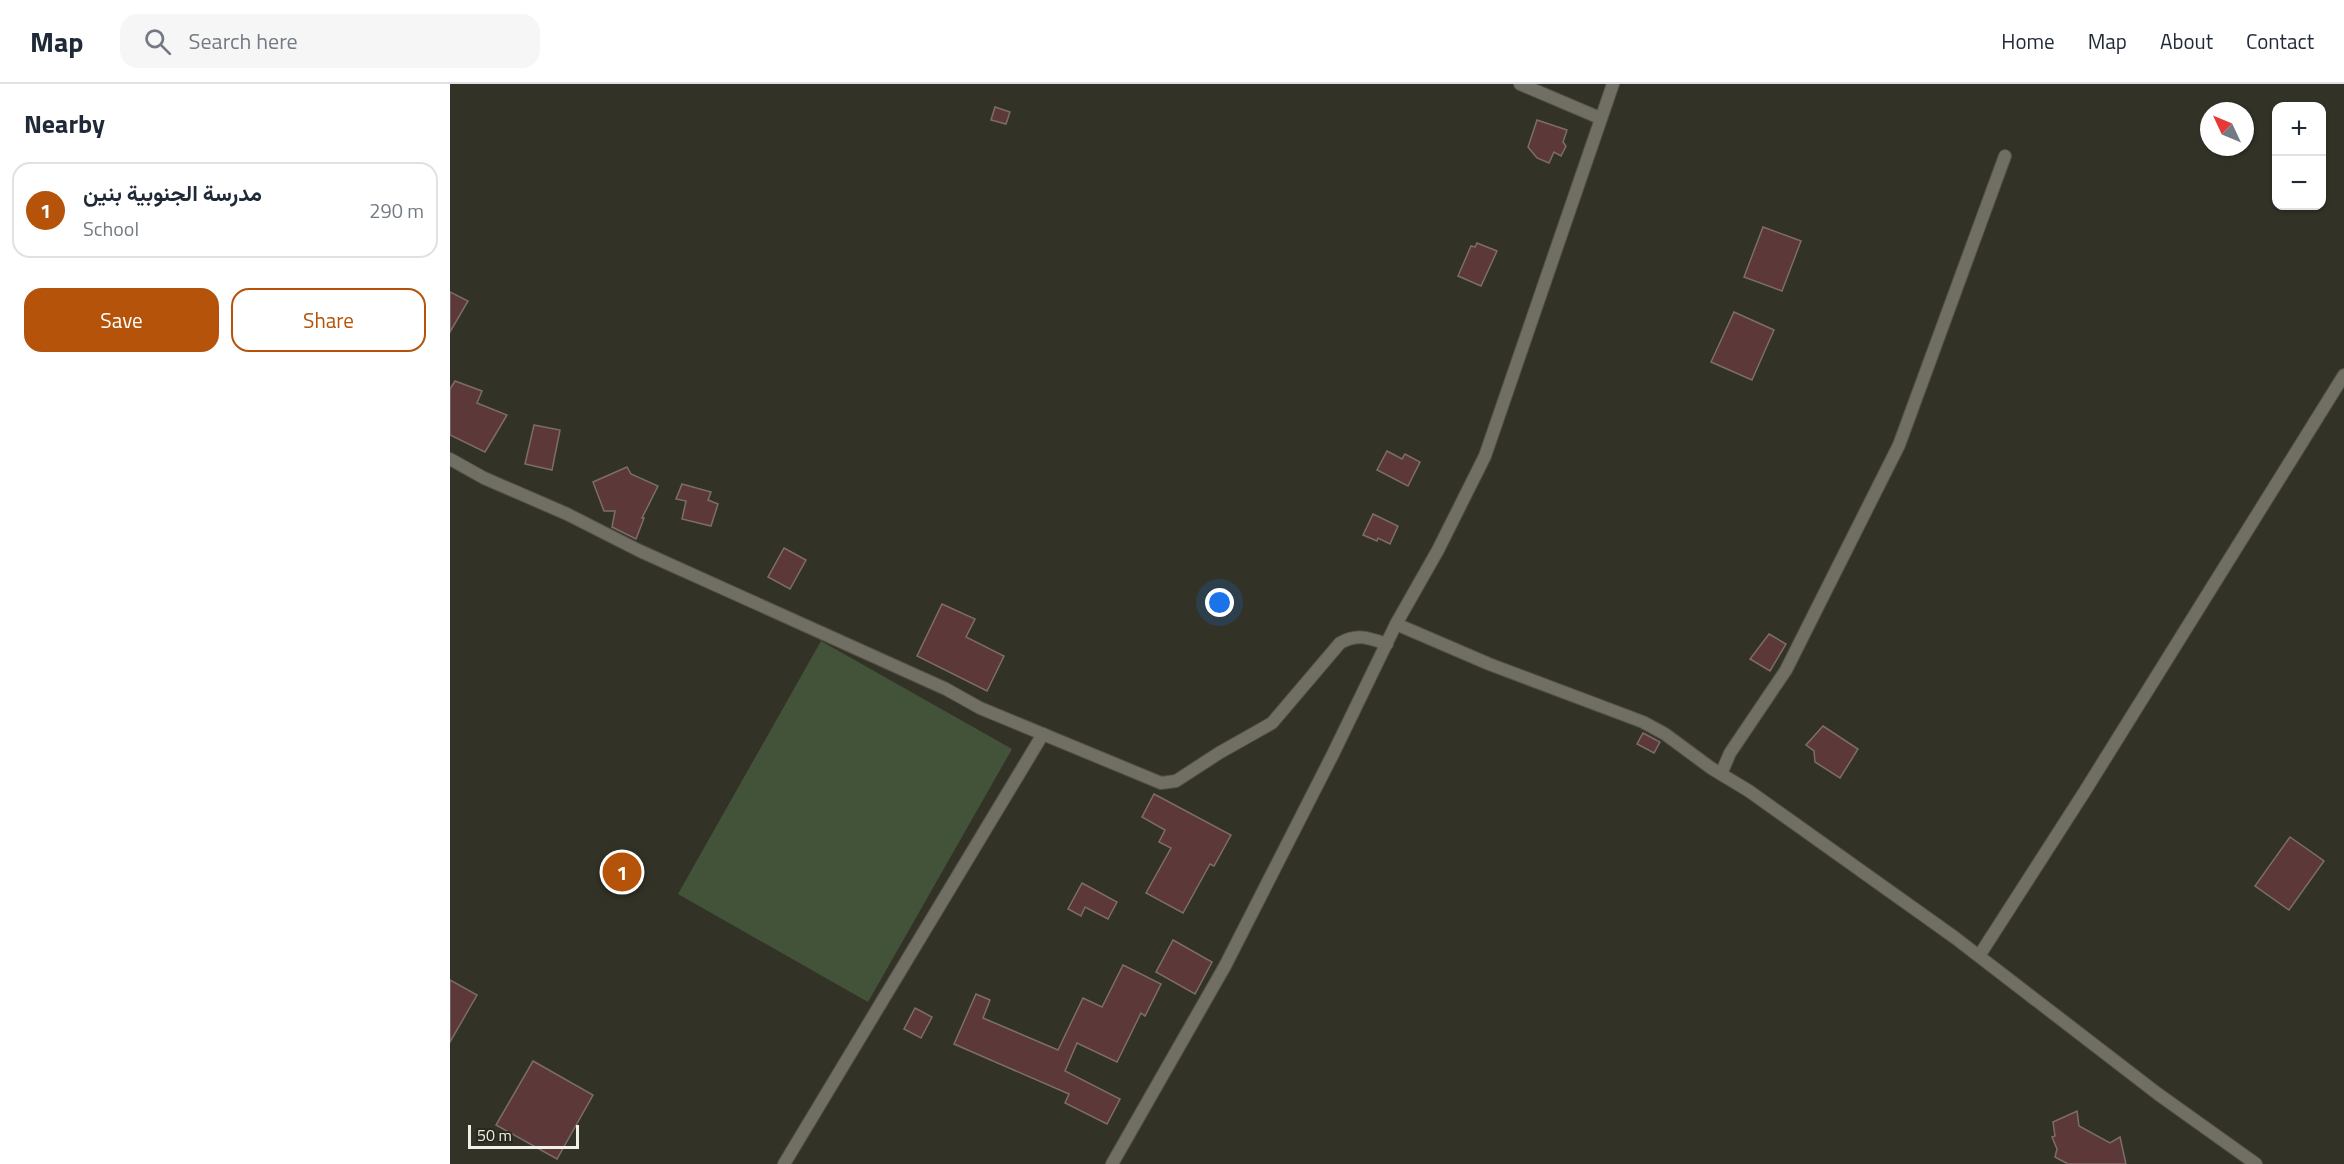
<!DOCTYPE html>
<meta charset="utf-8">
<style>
:root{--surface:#fff;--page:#f6f6f7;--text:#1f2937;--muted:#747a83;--line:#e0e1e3;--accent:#b45309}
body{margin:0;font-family:"Titillium Web",Vazirmatn,sans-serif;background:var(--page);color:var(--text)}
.controls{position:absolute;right:18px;top:18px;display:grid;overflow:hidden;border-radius:12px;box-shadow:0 2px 4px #0004}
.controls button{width:54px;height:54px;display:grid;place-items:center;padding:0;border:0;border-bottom:2px solid var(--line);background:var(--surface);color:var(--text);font:30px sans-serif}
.compass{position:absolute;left:1750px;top:18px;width:54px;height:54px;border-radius:50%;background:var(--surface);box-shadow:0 2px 4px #0004;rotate:314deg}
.scale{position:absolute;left:18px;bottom:15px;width:111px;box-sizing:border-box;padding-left:6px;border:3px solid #f0efe8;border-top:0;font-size:16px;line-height:21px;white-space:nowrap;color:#f0efe8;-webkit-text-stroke:4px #29281d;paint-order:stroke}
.you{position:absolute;left:770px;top:519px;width:21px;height:21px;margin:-15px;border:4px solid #fff;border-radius:50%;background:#1a73e8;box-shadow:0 0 0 9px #1a73e833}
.badge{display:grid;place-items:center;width:39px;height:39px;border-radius:50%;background:var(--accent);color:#fff;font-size:20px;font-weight:700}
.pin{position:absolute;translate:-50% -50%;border:3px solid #fff;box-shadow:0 2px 6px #0006}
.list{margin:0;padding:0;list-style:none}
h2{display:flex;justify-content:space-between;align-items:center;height:78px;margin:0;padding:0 24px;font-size:26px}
h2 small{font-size:20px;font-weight:400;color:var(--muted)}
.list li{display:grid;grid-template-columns:39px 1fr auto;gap:18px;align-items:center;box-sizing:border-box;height:96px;margin:0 12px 12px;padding:0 12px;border:2px solid var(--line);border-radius:18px}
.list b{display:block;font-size:22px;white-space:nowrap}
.list p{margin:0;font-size:20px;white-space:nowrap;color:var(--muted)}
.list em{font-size:20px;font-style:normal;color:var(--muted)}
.actions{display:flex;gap:12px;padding:18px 24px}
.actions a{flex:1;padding:14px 0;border:2px solid var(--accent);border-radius:18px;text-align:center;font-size:21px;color:var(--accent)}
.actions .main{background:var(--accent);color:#fff}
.icon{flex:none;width:33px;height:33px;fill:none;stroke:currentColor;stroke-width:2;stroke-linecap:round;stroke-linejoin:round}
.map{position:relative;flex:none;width:1894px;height:1080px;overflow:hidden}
header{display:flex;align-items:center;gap:36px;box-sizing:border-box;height:84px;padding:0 30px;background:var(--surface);border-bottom:2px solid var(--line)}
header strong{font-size:28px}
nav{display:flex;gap:33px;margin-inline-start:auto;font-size:21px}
.search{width:420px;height:54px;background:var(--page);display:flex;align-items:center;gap:15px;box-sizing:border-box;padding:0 21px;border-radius:18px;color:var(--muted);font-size:22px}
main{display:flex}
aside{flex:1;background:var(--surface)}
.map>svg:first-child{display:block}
.green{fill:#435339}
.building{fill:#5d3838;stroke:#7c6d6c;stroke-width:1.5}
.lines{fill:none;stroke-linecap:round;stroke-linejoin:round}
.street-casing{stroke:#525147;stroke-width:14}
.street{stroke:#716f63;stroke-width:12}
</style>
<header>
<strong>Map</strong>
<div class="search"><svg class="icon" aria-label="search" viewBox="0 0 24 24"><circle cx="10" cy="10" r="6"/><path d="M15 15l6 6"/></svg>Search here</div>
<nav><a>Home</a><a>Map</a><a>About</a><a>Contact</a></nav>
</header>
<main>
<aside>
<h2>Nearby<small></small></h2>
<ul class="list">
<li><span class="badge">1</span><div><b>مدرسة الجنوبية بنين</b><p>School</p></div><em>290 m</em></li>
</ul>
<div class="actions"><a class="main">Save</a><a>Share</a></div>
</aside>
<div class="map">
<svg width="1894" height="1080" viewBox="0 0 1894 1080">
<rect width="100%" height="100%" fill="#333227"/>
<path class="green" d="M371,557L562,665L418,918L228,810Z"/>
<g class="building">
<path d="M545,23L560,28L556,40L541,36Z"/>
<path d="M1087,36L1117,46L1113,58L1116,62L1111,72L1104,68L1099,79L1087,74L1078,63Z"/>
<path d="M1313,143L1351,157L1332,207L1294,193Z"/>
<path d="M1027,159L1047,167L1031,202L1008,192L1021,162L1025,163Z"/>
<path d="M0,208L18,217L0,248Z"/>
<path d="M1284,228L1324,246L1302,296L1261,278Z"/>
<path d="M5,297L32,307L27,319L57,331L35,368L0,351V305Z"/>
<path d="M84,341L110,346L102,386L75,380Z"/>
<path d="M937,367L952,375L955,370L970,378L958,402L927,386Z"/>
<path d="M177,383L181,390L208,402L192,434H194L186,455L162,443L165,427H154L143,398Z"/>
<path d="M232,400L261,408L258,416L268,420L261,442L232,435L236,417L226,415Z"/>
<path d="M923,430L948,442L940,460L928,454L927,457L913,451Z"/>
<path d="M334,464L356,476L340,505L318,493Z"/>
<path d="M492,520L525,535L516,553L554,572L537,607L467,572Z"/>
<path d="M1319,550L1336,560L1320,587L1300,575Z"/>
<path d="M1373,642L1408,665L1390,694L1365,678L1364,667L1356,661Z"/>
<path d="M1193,649L1210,658L1204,669L1187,660Z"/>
<path d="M704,710L781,751L764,782L760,780L733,829L696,809L721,764L709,758L715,746L692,733Z"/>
<path d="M1840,753L1874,777L1839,826L1805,802Z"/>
<path d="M632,799L667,818L658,835L635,823L631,832L618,825Z"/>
<path d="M723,856L762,878L745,910L706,888Z"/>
<path d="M673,881L711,900L695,932L691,929L667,978L627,959L615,987L670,1015L657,1040L615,1019L619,1010L504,960L526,910L540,916L533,934L608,966L633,914L652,923Z"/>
<path d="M0,896L27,911L0,958Z"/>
<path d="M465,924L482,933L471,954L454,945Z"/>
<path d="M83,977L143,1011L107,1075L46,1041Z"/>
<path d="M1627,1027L1629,1042L1660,1059L1670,1053L1676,1080H1618L1605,1073L1607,1065L1602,1053L1605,1052L1603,1038Z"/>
</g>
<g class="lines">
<g class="street-casing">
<g id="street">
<path d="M1070,0L1150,34"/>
<path d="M0,375L34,394L117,430L190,467L496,605L530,624L711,699L726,697L769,669L822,639L890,559C908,549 919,554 937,560"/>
<path d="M946,540L1039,580L1193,638L1215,650L1261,684L1299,707L1504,853L1708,1010L1806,1080"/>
<path d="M1271,690L1280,669L1336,586L1449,361L1555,72"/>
<path d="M1529,872L1635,707L1894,291"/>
<path d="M334,1080L593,650"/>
<path d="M662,1080L775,882L883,670L946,540L988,466L1035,372L1163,0"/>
</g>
</g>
<use href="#street" class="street"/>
</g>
</svg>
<div class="controls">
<button>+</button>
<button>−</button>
</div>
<svg class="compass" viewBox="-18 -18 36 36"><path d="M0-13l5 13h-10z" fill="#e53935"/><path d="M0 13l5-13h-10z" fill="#747a83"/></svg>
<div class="scale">50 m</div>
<div class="you"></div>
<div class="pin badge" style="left:172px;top:788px">1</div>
</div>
</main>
